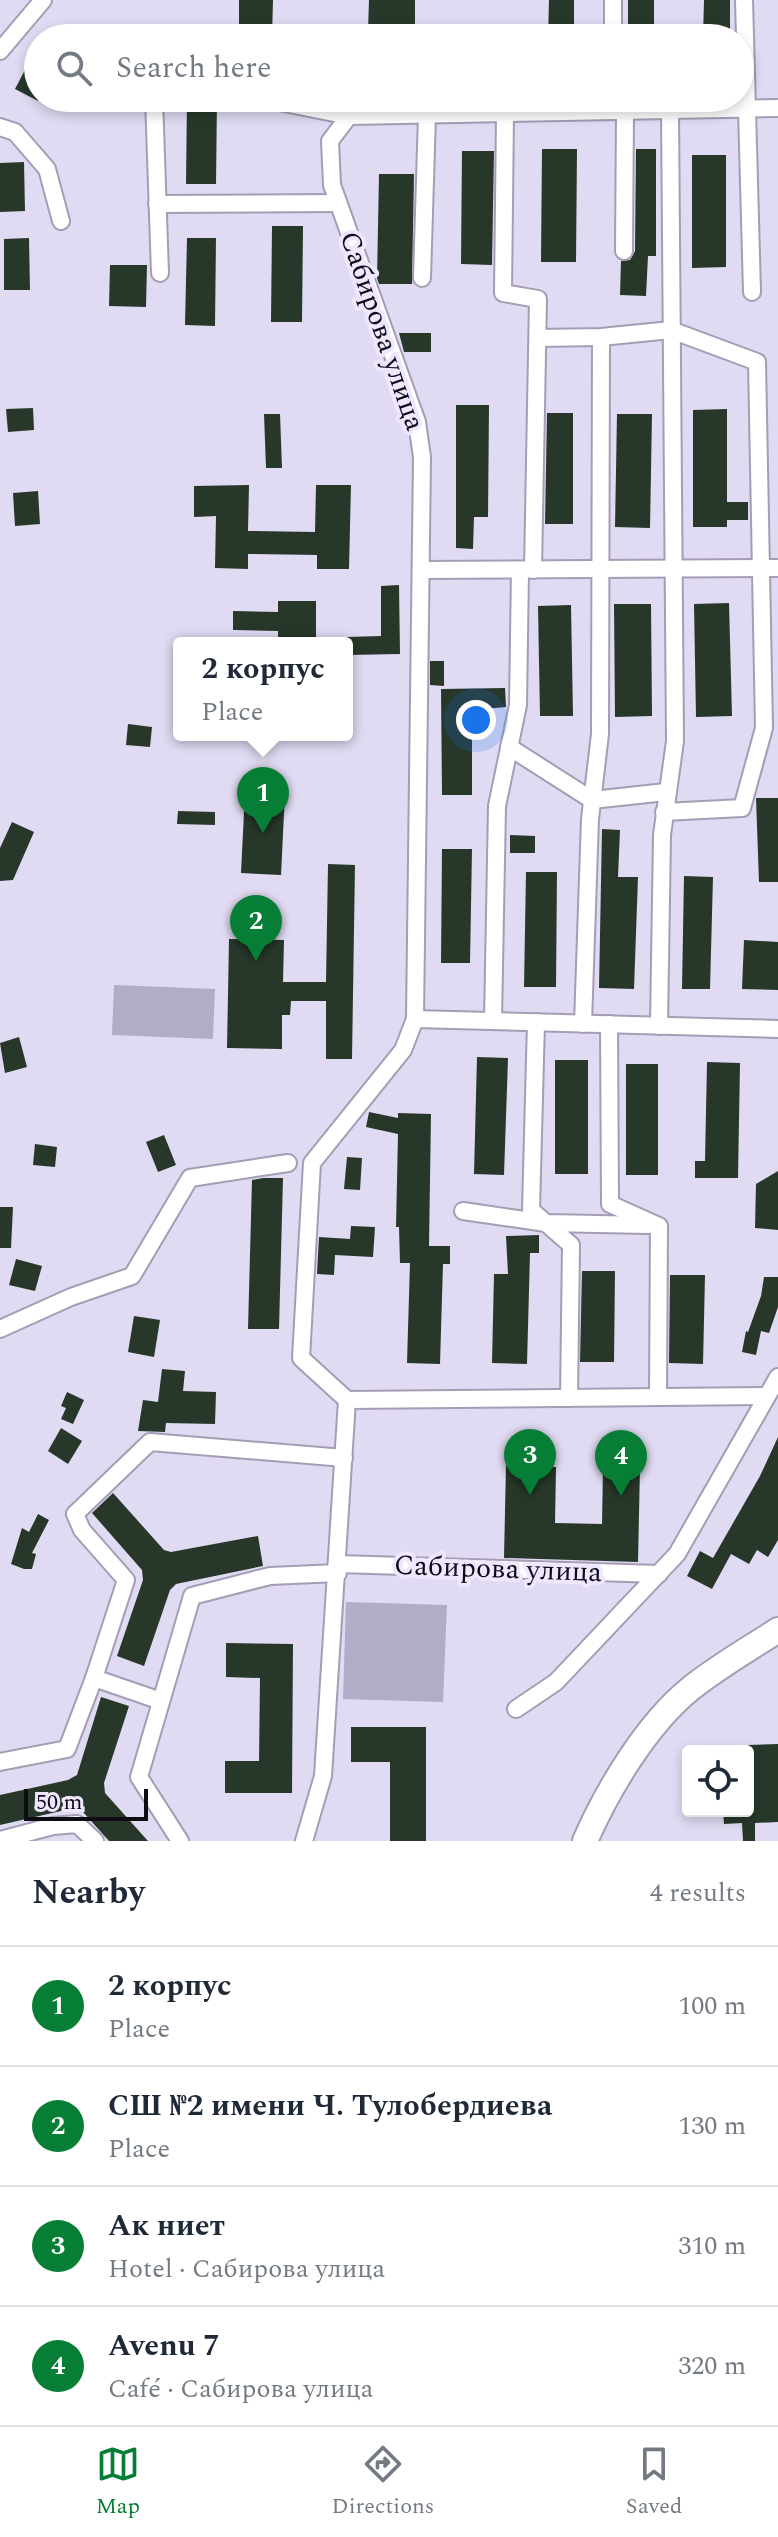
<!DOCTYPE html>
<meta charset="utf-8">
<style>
:root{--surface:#fff;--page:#f6f6f7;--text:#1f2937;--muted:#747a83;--line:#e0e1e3;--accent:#067e35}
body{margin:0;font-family:Spectral,serif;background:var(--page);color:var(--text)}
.controls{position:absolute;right:24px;bottom:24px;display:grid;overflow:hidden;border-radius:8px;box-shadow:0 4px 12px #0003}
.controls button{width:72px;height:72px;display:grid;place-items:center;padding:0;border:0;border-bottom:2px solid var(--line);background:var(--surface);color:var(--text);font:40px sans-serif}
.scale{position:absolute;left:24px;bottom:20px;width:124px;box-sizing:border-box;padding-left:8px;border:4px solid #0e0c13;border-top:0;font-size:22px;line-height:28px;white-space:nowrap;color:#0e0c13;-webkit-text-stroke:6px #eee7ff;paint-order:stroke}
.you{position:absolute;left:476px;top:720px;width:28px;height:28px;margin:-20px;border:6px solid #fff;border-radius:50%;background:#1a73e8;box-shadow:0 0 0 12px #1a73e833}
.badge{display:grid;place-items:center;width:52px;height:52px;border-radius:50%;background:var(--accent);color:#fff;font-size:26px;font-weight:700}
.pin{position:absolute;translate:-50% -66px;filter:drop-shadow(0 2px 4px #0008)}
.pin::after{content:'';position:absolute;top:42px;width:28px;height:24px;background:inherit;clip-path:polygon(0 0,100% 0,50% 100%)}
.popup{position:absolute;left:173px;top:637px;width:180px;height:104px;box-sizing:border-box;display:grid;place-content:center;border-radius:8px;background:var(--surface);filter:drop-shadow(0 2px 6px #0005);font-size:26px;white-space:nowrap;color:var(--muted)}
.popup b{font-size:30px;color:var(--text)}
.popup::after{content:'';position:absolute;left:50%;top:100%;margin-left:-16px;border:16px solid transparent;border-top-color:var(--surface)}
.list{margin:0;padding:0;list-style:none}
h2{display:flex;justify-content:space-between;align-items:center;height:104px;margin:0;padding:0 32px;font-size:34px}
h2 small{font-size:26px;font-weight:400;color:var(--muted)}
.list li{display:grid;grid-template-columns:52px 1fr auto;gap:24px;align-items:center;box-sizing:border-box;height:120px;padding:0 32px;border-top:2px solid var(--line)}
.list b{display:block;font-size:30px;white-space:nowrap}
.list p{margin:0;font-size:26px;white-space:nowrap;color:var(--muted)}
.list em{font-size:26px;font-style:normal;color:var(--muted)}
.icon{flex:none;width:44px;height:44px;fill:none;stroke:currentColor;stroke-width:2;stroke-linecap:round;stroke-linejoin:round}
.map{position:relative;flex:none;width:778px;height:1841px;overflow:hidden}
.search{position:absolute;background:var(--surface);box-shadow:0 4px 12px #0003;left:24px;right:24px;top:24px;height:88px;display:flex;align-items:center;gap:20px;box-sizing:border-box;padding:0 28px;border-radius:44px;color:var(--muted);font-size:30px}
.sheet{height:584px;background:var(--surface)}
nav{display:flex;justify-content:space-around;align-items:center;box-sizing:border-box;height:112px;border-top:2px solid var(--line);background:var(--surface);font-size:22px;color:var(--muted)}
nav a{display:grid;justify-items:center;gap:4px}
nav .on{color:var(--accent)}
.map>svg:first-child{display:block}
.green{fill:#b3acc6}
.building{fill:#27382a}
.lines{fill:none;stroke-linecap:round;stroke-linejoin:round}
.street-casing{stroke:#a49db4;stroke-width:20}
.secondary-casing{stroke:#a49db4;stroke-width:28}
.street{stroke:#fff;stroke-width:16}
.secondary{stroke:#fff;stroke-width:24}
.labels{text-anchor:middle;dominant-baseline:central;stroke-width:8;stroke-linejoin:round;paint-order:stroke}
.street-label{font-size:28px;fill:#0e0c13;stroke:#eee7ff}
</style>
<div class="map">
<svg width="778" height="1841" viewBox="0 0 778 1841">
<rect width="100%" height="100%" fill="#e0daf2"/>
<g class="green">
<path d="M114,985L215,989L213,1039L112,1035Z"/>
<path d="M346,1602L447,1605L443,1702L343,1699Z"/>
</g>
<g class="building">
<path d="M239,0H273L272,38H239Z"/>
<path d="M369,0H415V31H368Z"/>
<path d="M549,0H574V38H548Z"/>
<rect x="628" y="0" width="26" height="38"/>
<path d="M704,0H730V38H703Z"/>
<path d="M38,45V101L15,89Z"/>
<path d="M187,98H217L216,184H186Z"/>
<path d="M542,149H577L576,262H541Z"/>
<path d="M636,149H656V256H648L646,296L620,295L621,261L630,260L635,251Z"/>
<path d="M462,151H494L492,265L461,264Z"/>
<path d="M692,155H726V267L692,268Z"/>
<path d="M24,162L25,211L0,212V163Z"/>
<path d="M379,174H414L412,284H379L377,278Z"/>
<path d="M272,226H303L302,322H271Z"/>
<path d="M29,238L30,290H4V239Z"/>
<path d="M187,238H216L215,326L185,325Z"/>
<path d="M110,265H147L146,307L109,306Z"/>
<path d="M399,333H431V352H404Z"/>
<path d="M456,405H489L488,517H474L473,549L456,548Z"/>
<path d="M33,408L34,430L8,432L6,409Z"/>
<path d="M727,409V502H748V520H727V527H693V410Z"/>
<path d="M547,413H573V524H545Z"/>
<path d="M264,414H280L282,468H266Z"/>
<path d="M617,414H652L650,528L615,527Z"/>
<path d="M249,485L248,531L315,532L316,485H351L349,569H317V555L248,554V569L215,568L216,516L194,517V486Z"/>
<path d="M38,491L40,524L15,526L13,493Z"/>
<path d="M399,585L400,654L347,655V637L381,636V586Z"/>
<path d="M278,601H316V643H303V637H278V631L233,630V611L278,612Z"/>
<path d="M729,603L732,716L696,717L694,604Z"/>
<path d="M614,604H651L652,716L615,717Z"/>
<path d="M571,605L573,716H540L538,606Z"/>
<path d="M430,661H444V686L430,685Z"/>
<path d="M505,688L506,707L472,710V795H442L441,689Z"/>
<path d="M128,724L152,727L150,747L126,745Z"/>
<path d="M245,792L285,793L281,875L241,873Z"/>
<path d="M756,798H778V882H759Z"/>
<path d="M178,811L215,812V825L177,824Z"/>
<path d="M12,822L34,832L13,880L0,881V848Z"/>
<path d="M602,829L620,830L618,877H638L634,989L599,988Z"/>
<path d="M510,835L535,836V853H510Z"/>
<path d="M442,849H472L470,963H441Z"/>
<path d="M328,864L355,865L352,1059H326V1001H291L290,1015H282V1049L227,1048L229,939L284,940L283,982H326Z"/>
<path d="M526,872H557L556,987H524Z"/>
<path d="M684,876L713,877L710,989H682Z"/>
<path d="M744,940L778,942V990L742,989Z"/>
<path d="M19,1037L27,1067L5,1073L0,1043Z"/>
<path d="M477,1057L508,1058L504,1175L474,1174Z"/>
<rect x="555" y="1060" width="33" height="114"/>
<path d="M707,1062L740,1063L738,1178H695V1161H705Z"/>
<rect x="626" y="1064" width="32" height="111"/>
<path d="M369,1112L398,1118V1113L431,1114L429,1246H450V1264H443L440,1364L407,1363L410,1263H400L399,1227H396L398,1134L366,1127Z"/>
<path d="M164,1135L176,1165L158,1172L146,1142Z"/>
<path d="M35,1144L57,1147L55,1167L33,1165Z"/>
<path d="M347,1157L362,1158L360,1190L344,1189Z"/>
<path d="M778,1171V1230L755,1228L756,1184Z"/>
<path d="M263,1178H283L279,1329H248L252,1180Z"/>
<path d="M0,1207H13L11,1248H0Z"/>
<path d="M351,1226L375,1227L373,1257L335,1255L334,1275L317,1274L319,1237L350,1239Z"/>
<path d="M539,1235V1253H530L527,1364L492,1363L494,1274H508L506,1236Z"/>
<path d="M16,1259L42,1266L35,1291L9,1285Z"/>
<path d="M582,1271H615L614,1362H580Z"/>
<path d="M670,1275H705L703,1364L669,1363Z"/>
<path d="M764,1277H778V1307L769,1333L761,1331L756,1355L742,1352L746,1331L748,1332L761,1296Z"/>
<path d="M134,1316L160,1320L154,1357L128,1352Z"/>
<path d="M162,1369L185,1371L183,1391L216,1392L215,1424L166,1423L165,1432L138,1431L143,1400L158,1402Z"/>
<path d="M67,1392L84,1400L73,1424L61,1419L66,1408L61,1406Z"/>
<path d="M61,1428L82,1441L68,1464L48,1451Z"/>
<path d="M778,1437V1540L768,1557L757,1550L749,1564L731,1554L712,1589L687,1576L700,1551L713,1558L760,1476Z"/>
<path d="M506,1466L556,1467L555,1523L602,1524L603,1467H640L638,1562L504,1558Z"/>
<path d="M113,1493L164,1550L171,1552L258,1536L263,1566L176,1584L170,1590L144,1666L117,1656L143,1580L142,1570L92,1513Z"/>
<path d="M38,1514L49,1520L32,1553L36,1554L32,1569H24L11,1564L22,1528L29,1532Z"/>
<path d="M226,1643L293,1644L292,1793H225V1761H259L260,1678L226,1677Z"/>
<path d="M101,1697L129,1706L104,1783L105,1793L148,1841H109L83,1812L74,1808L0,1825V1795L68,1780L77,1775Z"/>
<path d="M351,1727H426V1841H390V1762H351Z"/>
<path d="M778,1744V1822L755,1823V1841H743L742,1823L724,1824L723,1811H748V1745Z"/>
</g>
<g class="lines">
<g class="street-casing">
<g id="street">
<path d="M613,0V38"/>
<path d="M744,0L752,292"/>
<path d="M0,51L43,0"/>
<path d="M154,98L160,273"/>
<path d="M277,98L284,103L349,116"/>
<path d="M505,113L503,293L538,299L533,570"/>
<path d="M0,127L15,132L47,169L61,221"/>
<path d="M157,204L338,203"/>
<path d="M624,251L625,111"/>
<path d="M422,278L427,115"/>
<path d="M538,338L601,337L671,330L757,362L764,728L742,808L664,812"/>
<path d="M422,570L778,568"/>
<path d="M509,747L592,800L666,792"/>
<path d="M415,1019L778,1029"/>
<path d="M493,1021L497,806L518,705L520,570"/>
<path d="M536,1022L531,1210L571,1245L569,1398"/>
<path d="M583,1024L590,819L600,734L601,337"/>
<path d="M609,1024L610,1204L659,1226L658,1397"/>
<path d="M659,1026L662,835L675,741L670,110"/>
<path d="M463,1211L546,1223L649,1225"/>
<path d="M0,1329L71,1297L132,1276L190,1178L288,1163"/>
<path d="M347,1400L767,1396"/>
<path d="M338,1564L659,1574"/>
<path d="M161,1701L94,1678L126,1580L82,1530L75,1514L150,1442L344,1458"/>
<path d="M516,1709L556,1682L677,1554L778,1377"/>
<path d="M0,1762L67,1749L94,1678"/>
<path d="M0,1840L53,1826L77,1824L95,1841"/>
<path d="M180,1841L139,1777L192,1596L270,1576L338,1573"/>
<path d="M304,1841L323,1776L347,1400L301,1358L312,1163L403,1050L415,1019L422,457L417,422L332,185L330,141L349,116L778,108"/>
</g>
</g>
<g class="secondary-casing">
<path id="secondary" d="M585,1841C608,1789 646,1725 690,1689C717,1667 749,1649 778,1630"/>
</g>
<use href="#street" class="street"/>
<use href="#secondary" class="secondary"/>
</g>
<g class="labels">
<g class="street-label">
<text transform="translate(382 331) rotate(71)">Сабирова улица</text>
<text transform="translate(498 1569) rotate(2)">Сабирова улица</text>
</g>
</g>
</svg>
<div class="controls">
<button><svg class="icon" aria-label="locate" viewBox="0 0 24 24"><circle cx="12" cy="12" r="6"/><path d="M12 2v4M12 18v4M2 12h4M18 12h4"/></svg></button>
</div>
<div class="scale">50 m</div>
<div class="you"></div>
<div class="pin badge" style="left:263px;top:833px">1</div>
<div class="popup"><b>2 корпус</b>Place</div>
<div class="pin badge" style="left:256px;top:961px">2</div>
<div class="pin badge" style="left:530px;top:1495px">3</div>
<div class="pin badge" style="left:621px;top:1496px">4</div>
<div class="search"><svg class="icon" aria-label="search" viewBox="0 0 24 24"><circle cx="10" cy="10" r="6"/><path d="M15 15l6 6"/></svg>Search here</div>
</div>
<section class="sheet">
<h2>Nearby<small>4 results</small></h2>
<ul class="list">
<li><span class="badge">1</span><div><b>2 корпус</b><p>Place</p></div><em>100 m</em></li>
<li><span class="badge">2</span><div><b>СШ №2 имени Ч. Тулобердиева</b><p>Place</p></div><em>130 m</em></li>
<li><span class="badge">3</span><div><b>Ак ниет</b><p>Hotel · Сабирова улица</p></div><em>310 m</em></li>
<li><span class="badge">4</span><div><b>Avenu 7</b><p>Café · Сабирова улица</p></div><em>320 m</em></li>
</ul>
</section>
<nav>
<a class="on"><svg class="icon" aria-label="map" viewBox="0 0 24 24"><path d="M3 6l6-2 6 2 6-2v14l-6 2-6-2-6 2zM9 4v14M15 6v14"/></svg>Map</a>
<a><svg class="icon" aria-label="directions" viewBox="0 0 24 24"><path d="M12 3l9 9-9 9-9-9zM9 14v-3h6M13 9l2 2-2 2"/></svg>Directions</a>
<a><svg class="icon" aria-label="saved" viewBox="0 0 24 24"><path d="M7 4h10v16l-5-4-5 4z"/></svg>Saved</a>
</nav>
